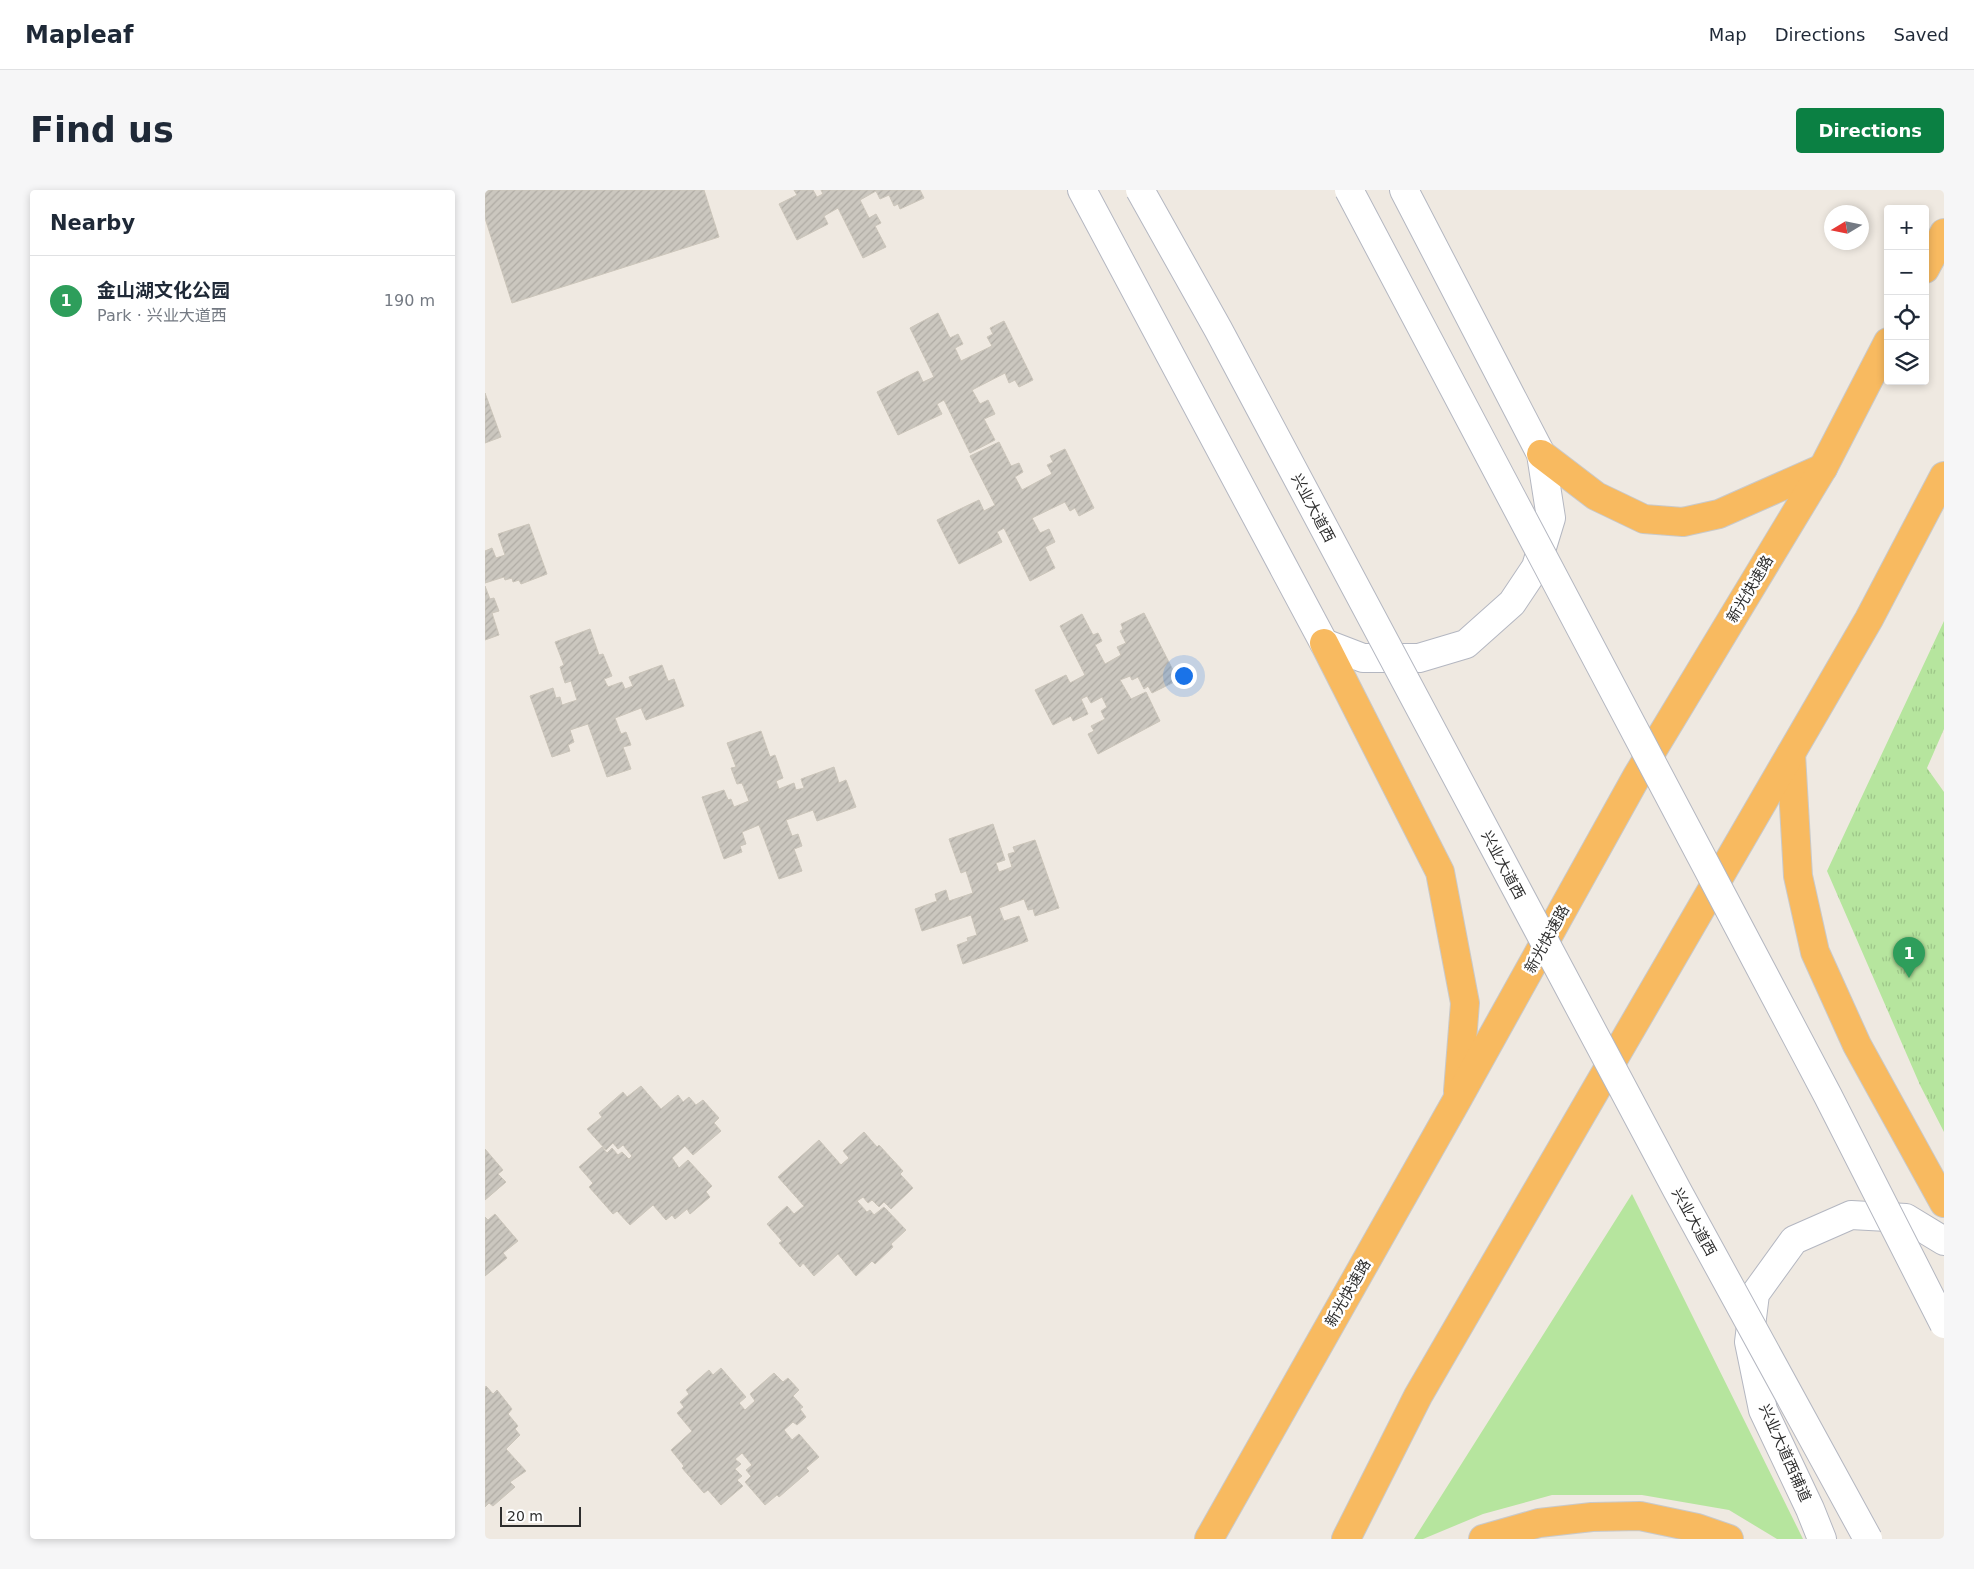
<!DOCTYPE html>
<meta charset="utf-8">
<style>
:root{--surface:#fff;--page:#f6f6f7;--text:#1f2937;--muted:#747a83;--line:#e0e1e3;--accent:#0b8043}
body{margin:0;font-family:"DejaVu Sans","Noto Sans SC",sans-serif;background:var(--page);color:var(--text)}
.controls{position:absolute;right:15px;top:15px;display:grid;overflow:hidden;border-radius:5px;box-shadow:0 2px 8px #0003}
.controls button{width:45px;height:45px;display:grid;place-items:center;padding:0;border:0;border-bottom:1px solid var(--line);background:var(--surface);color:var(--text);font:25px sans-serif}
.compass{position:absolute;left:1339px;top:15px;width:45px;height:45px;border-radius:50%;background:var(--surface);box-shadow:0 2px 8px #0003;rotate:260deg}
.scale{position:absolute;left:15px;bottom:12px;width:81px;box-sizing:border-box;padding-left:5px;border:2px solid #2e2e2e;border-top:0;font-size:14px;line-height:18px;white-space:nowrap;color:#2e2e2e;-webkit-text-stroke:4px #fff;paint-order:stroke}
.you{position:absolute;left:698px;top:485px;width:18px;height:18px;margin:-12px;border:4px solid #fff;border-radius:50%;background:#1a73e8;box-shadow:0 0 0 8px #1a73e833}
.badge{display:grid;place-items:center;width:32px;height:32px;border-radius:50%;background:var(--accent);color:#fff;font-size:16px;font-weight:700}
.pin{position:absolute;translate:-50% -41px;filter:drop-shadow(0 1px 2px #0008)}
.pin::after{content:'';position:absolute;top:26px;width:18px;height:15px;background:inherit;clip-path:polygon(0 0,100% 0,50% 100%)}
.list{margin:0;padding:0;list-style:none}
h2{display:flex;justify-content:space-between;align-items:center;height:65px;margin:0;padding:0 20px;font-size:21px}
h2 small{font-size:16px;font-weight:400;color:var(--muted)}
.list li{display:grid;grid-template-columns:32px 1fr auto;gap:15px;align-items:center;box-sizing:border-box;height:90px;padding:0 20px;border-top:1px solid var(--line)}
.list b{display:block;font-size:19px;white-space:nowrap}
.list p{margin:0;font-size:16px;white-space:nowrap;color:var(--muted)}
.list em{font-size:16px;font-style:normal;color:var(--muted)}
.icon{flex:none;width:28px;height:28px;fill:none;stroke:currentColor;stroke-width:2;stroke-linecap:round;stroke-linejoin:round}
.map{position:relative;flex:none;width:1459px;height:1349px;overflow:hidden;border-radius:5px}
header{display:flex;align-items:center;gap:30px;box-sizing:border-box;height:70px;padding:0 25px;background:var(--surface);border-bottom:1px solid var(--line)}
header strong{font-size:24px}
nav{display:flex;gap:28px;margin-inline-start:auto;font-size:18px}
.intro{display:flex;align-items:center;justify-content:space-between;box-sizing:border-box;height:120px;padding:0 30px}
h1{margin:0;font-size:35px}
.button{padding:12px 22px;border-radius:5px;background:var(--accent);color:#fff;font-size:18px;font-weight:700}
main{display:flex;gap:30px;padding:0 30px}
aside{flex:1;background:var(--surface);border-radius:5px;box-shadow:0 2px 8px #0003}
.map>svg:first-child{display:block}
.grass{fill:#b6e59e}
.park{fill:url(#park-tufts)}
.building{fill:url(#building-hatch);stroke:#cbc5ba}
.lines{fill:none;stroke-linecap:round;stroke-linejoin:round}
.tertiary-casing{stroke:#b4b7c1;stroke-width:30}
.secondary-casing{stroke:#b4b7c1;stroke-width:30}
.trunk-casing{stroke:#c9c9c9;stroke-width:30}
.tertiary{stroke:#fff;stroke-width:28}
.secondary{stroke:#fff;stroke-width:28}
.trunk{stroke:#f8ba60;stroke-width:28}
.tertiary-bridge-casing{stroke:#b4b7c1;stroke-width:30;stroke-linecap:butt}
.tertiary-bridge{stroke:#fff;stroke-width:28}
.labels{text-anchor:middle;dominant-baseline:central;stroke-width:5;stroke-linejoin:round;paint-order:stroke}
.street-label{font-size:15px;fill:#2e2e2e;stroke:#fff}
</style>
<header>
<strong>Mapleaf</strong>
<nav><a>Map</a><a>Directions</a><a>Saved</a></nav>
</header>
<div class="intro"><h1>Find us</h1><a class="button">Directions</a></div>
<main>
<aside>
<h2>Nearby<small></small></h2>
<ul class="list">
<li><span class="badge" style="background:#2e9e5b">1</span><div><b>金山湖文化公园</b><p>Park · 兴业大道西</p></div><em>190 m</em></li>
</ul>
</aside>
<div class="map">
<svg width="1459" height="1349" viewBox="0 0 1459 1349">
<defs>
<pattern id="park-tufts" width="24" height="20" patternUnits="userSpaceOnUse" patternTransform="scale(1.25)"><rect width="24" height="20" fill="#b6e59e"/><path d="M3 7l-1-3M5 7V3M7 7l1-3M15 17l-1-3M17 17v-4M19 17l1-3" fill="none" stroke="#9dc588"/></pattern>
<pattern id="building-hatch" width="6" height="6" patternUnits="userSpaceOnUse" patternTransform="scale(1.25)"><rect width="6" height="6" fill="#cbc7bf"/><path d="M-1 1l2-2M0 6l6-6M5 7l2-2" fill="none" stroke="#afaba4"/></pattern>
</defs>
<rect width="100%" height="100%" fill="#efe9e1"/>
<path class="grass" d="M1147,1004L1318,1349H1292L1244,1320L1157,1305H1067L998,1324L938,1349H929Z"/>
<path class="park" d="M1459,431V539L1442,578L1459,602V942L1435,895L1342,681Z"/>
<g class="building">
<path d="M0,0H219L234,47L27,113L0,28Z"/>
<path d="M309,0H328L332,7L338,4L336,0H435L439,8L415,19L413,14L409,16L404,5L395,9L391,1L375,10L384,28L391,24L396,33L390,36L401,57L378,68L353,18L339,26L343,34L312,50L294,14L312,5Z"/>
<path d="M453,123L465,148L473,144L478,154L470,158L476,171L507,156L502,147L508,144L505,138L519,131L548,190L534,197L530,190L524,193L520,183L487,200L495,214L503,210L510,224L499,229L510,250L485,263L459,210L452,214L457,224L413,245L392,202L433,181L438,192L449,187L425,138Z"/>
<path d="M0,203L16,247L0,253Z"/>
<path d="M514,252L526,276L534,273L538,282L530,287L537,300L567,284L562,275L568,272L565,266L580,259L609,318L594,326L590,318L585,321L580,312L547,328L555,343L564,339L570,352L560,357L570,378L545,391L519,338L512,342L517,352L474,374L452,330L494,310L499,321L510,315L485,266Z"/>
<path d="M44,334L62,384L36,394L34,390L28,392L27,388L20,390L19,387L0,393V361L7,358L11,368L20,365L13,344Z"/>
<path d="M0,396L5,409L9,408L14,421L7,423L14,445L0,450Z"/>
<path d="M659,423L693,490L667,503L663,496L659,499L653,487L647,490L645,486L635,490L646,509L661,502L675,531L613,564L603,544L609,541L606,536L620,529L616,521L622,517L617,507L606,513L602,506L596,509L603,524L588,531L586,526L568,535L550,500L581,485L585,493L600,485L575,436L597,424L608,445L613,443L617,451L610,455L620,474L636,465L632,457L641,453L635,441L638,439L636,434Z"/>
<path d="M105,439L114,465L118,464L127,486L119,489L123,497L137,492L140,499L148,496L144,487L177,475L183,491L189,489L199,516L161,530L156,518L130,528L136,544L141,542L146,555L138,557L146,579L122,587L103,534L85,540L89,552L83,555L85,561L67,567L45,506L68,498L71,508L75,507L77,515L92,510L86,491L80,493L75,477L79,475L70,452Z"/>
<path d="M276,541L285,567L290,565L298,588L291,591L294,599L309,593L311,600L319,598L316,589L349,577L354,593L361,590L371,617L332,631L328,620L301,630L307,646L313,644L317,656L309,659L317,681L294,689L274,635L257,642L261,654L255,656L257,662L239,669L217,607L239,600L243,610L246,609L249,617L264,611L257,593L252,594L246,578L251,577L242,553Z"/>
<path d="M508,634L520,670L511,673L514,682L527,677L523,664L530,662L528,657L550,650L574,718L550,726L548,719L543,720L539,709L514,718L519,731L534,726L543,751L478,774L472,755L483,751L482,748L492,745L486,725L437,741L430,719L452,711L450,704L461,700L464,711L488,703L481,681L476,683L464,649Z"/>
<path d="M156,896L176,919L193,905L198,912L204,907L211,915L218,910L234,928L229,933L236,941L208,965L200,956L187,968L194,978L203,970L227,996L221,1002L225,1007L205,1024L202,1019L190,1029L187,1025L181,1030L168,1015L145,1035L132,1021L128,1024L104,997L108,993L94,977L117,957L122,963L127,958L133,965L137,962L144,969L147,966L138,955L133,959L128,953L121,960L102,939L117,927L114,923L138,902L142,907Z"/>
<path d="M379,942L392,957L394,955L418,981L415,984L428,998L406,1019L399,1012L394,1017L387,1010L383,1013L378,1007L372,1011L382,1022L385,1020L389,1025L399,1017L421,1040L406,1054L408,1057L390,1074L387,1071L371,1086L353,1064L329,1086L318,1073L315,1077L294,1053L297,1051L282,1034L302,1016L309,1024L319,1016L293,987L334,950L356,975L364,968L358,961Z"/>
<path d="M0,959L18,980L13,984L21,992L0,1010Z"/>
<path d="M10,1024L33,1051L18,1063L22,1068L0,1086V1027L3,1030Z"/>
<path d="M236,1178L261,1207L254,1213L260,1220L270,1211L265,1204L289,1183L298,1192L303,1188L314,1200L308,1206L318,1217L315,1219L321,1227L312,1235L308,1232L299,1240L307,1250L314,1244L334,1267L321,1278L324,1281L294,1307L292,1305L280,1315L260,1292L266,1286L261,1280L267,1275L257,1263L250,1269L256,1274L250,1279L257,1286L252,1290L258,1296L236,1315L223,1300L219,1303L197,1278L199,1276L186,1260L207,1241L192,1223L199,1217L195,1212L204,1204L201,1200L224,1180L228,1185Z"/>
<path d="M1,1196L8,1204L12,1200L27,1219L23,1224L33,1236L30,1239L35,1245L21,1259L41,1281L25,1292L30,1297L8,1316L4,1313L0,1317V1198Z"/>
</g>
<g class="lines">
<g class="tertiary-casing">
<path id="tertiary" d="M1337,1349L1325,1319L1278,1220L1264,1152L1270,1104L1309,1050L1366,1025L1421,1028L1459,1051"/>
</g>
<g class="secondary-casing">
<path id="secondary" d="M597,0L839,453L878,468H934L981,454L1027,413L1051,377L1066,328L1056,264L919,0"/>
</g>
<g class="trunk-casing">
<g id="trunk">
<path d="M1440,79L1459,43"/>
<path d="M1056,264L1111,306L1159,329L1198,332L1234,324L1338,278"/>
<path d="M839,453L955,682L980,813L973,901"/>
<path d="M1306,564L1313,686L1330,762L1372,855L1459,1013"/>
<path d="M724,1349L972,910L1152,586L1338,278L1403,152"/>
<path d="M861,1349L933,1206L1384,429L1459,286"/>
<path d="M998,1349L1054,1333L1107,1327L1155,1326L1212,1338L1244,1349"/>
</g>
</g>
<use href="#tertiary" class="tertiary"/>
<use href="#secondary" class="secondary"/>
<use href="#trunk" class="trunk"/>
<g class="tertiary-bridge-casing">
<g id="tertiary-bridge">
<path d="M655,0L733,139L1192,1000L1383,1349"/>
<path d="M864,0L1343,906L1459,1134"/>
</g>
</g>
<use href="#tertiary-bridge" class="tertiary-bridge"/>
</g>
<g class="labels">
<g class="street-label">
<text transform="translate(828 318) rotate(62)">兴业大道西</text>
<text transform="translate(1265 399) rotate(-59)">新光快速路</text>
<text transform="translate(1018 675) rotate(62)">兴业大道西</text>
<text transform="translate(1062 749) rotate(-61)">新光快速路</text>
<text transform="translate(1209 1032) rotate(61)">兴业大道西</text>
<text transform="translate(863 1103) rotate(-60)">新光快速路</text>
<text transform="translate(1300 1263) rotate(66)">兴业大道西铺道</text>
</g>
</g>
</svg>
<div class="controls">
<button>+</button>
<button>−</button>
<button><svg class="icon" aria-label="locate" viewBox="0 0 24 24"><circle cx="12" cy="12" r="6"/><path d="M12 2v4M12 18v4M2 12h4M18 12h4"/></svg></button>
<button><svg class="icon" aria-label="layers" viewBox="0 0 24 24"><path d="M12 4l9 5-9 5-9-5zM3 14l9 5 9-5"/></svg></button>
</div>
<svg class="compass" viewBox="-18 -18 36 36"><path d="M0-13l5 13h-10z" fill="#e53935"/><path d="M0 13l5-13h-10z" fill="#747a83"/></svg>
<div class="scale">20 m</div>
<div class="you"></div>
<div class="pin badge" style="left:1424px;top:788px;background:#2e9e5b">1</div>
</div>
</main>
